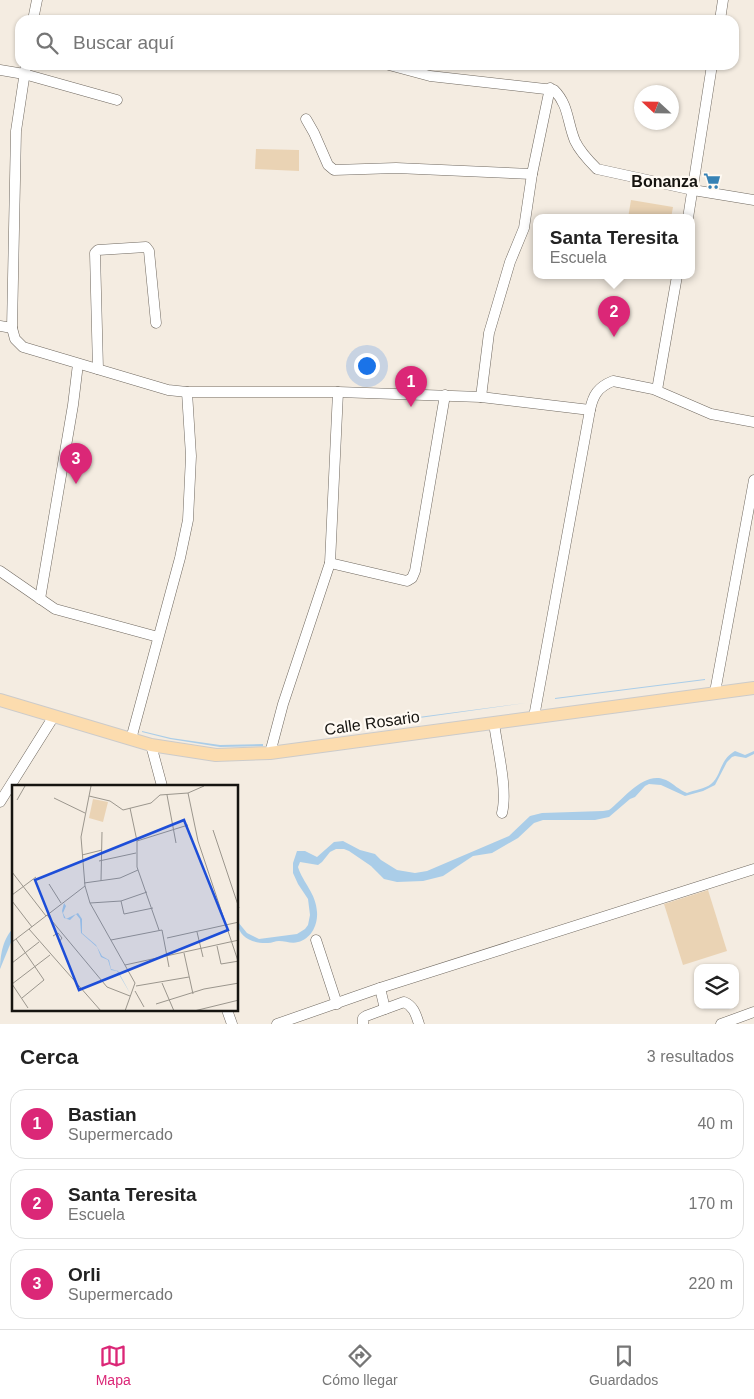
<!DOCTYPE html>
<html lang="es">
<meta charset="utf-8">
<style>
:root{--surface:#fff;--page:#f6f6f6;--text:#222;--muted:#767676;--line:#e0e0e0;--accent:#db2777}
body{margin:0;font-family:Helvetica,sans-serif;background:var(--page);color:var(--text)}
.controls{position:absolute;right:15px;bottom:15px;display:grid;overflow:hidden;border-radius:10px;box-shadow:0 1px 4px #0004}
.controls button{width:45px;height:45px;display:grid;place-items:center;padding:0;border:0;border-bottom:1px solid var(--line);background:var(--surface);color:var(--text);font:25px sans-serif}
.compass{position:absolute;left:634px;top:85px;width:45px;height:45px;border-radius:50%;background:var(--surface);box-shadow:0 1px 4px #0004;rotate:292deg}
.you{position:absolute;left:366px;top:365px;width:18px;height:18px;margin:-12px;border:4px solid #fff;border-radius:50%;background:#1a73e8;box-shadow:0 0 0 8px #1a73e833}
.badge{display:grid;place-items:center;width:32px;height:32px;border-radius:50%;background:var(--accent);color:#fff;font-size:16px;font-weight:700}
.pin{position:absolute;translate:-50% -41px;filter:drop-shadow(0 1px 2px #0008)}
.pin::after{content:'';position:absolute;top:26px;width:18px;height:15px;background:inherit;clip-path:polygon(0 0,100% 0,50% 100%)}
.popup{position:absolute;left:533px;top:214px;width:162px;height:65px;box-sizing:border-box;display:grid;place-content:center;border-radius:10px;background:var(--surface);filter:drop-shadow(0 1px 4px #0005);font-size:16px;white-space:nowrap;color:var(--muted)}
.popup b{font-size:19px;color:var(--text)}
.popup::after{content:'';position:absolute;left:50%;top:100%;margin-left:-10px;border:10px solid transparent;border-top-color:var(--surface)}
.list{margin:0;padding:0;list-style:none}
h2{display:flex;justify-content:space-between;align-items:center;height:65px;margin:0;padding:0 20px;font-size:21px}
h2 small{font-size:16px;font-weight:400;color:var(--muted)}
.list li{display:grid;grid-template-columns:32px 1fr auto;gap:15px;align-items:center;box-sizing:border-box;height:70px;margin:0 10px 10px;padding:0 10px;border:1px solid var(--line);border-radius:15px}
.list b{display:block;font-size:19px;white-space:nowrap}
.list p{margin:0;font-size:16px;white-space:nowrap;color:var(--muted)}
.list em{font-size:16px;font-style:normal;color:var(--muted)}
.icon{flex:none;width:28px;height:28px;fill:none;stroke:currentColor;stroke-width:2;stroke-linecap:round;stroke-linejoin:round}
.map{position:relative;flex:none;width:754px;height:1024px;overflow:hidden}
.search{position:absolute;background:var(--surface);box-shadow:0 1px 4px #0004;left:15px;right:15px;top:15px;height:55px;display:flex;align-items:center;gap:12px;box-sizing:border-box;padding:0 18px;border-radius:15px;color:var(--muted);font-size:19px}
.sheet{height:305px;background:var(--surface)}
nav{display:flex;justify-content:space-around;align-items:center;box-sizing:border-box;height:70px;border-top:1px solid var(--line);background:var(--surface);font-size:14px;color:var(--muted)}
nav a{display:grid;justify-items:center;gap:2px}
nav .on{color:var(--accent)}
.map>svg:first-child{display:block}
.green{fill:#ead3b4}
.water{fill:#aacde8}
.lines{fill:none;stroke-linecap:round;stroke-linejoin:round}
.minor-casing{stroke:#706960;stroke-width:11}
.major-casing{stroke:#cccbca;stroke-width:14}
.minor{stroke:#fff;stroke-width:10}
.major{stroke:#fcdcae;stroke-width:12}
.labels{text-anchor:middle;dominant-baseline:central;stroke-width:4.5;stroke-linejoin:round;paint-order:stroke}
.poi-label{font-size:16px;font-weight:bold;fill:#161410;stroke:#fffaf3;text-anchor:end}
.street-label{font-size:16px;fill:#161410;stroke:#fffaf3}
.inset-road{fill:none;stroke:#9b968d;stroke-width:1}
.view{fill:#1d4ed8;fill-opacity:0.15;stroke:#1d4ed8;stroke-width:2.5}
.inset-edge{fill:none;stroke:#161410;stroke-width:2.5}
</style>
<div class="map">
<svg width="754" height="1024" viewBox="0 0 754 1024">
<rect width="100%" height="100%" fill="#f4ece1"/>
<g class="green">
<path d="M256,149L299,150V171L255,169Z"/>
<path d="M631,200L673,207L671,218H628Z"/>
<path d="M708,890L727,951L683,965L664,904Z"/>
</g>
<g class="water">
<path d="M705,679V680L555,699V698Z"/>
<path d="M526,703L412,719L398,726V724L411,718Z"/>
<path d="M142,731L171,738L220,745L263,744V746L220,747L170,739L142,732Z"/>
<path d="M735,751L745,755L754,751V754L746,758L735,756L732,757L727,762L715,785L703,791L685,796L661,785L649,784L645,786L635,797L630,799L609,817L595,820H543L534,823L518,838L492,853L473,856L443,876L423,881L397,882L384,879L371,866L349,851L344,849H336L330,852L322,862L318,865L300,862L298,867C303,883 316,893 317,912C318,925 311,939 298,942C292,944 285,941 279,941C275,941 272,943 268,943C254,944 237,937 238,922L247,933L259,939L297,934L305,929L308,925L310,915L308,899L298,884L293,873V863L297,851H305L317,857L334,842L343,841L360,850L375,854L381,860L397,870L415,873L427,871L509,836L530,816L542,813L603,811L609,810C624,799 644,770 666,780C674,784 679,790 687,793C694,790 705,789 711,784C722,775 719,760 735,751Z"/>
<path d="M14,928V935L0,969C0,956 3,937 14,928Z"/>
</g>
<g class="lines">
<g class="minor-casing">
<g id="minor">
<path d="M33,20L37,0"/>
<path d="M720,20L723,0"/>
<path d="M26,65L16,131L12,328L15,339L23,347L168,390L187,392H338L481,397L590,410"/>
<path d="M389,65L430,76L554,90C569,105 567,122 575,141C580,152 589,161 597,169L693,190L754,200"/>
<path d="M0,70L24,74L117,100"/>
<path d="M306,119L314,133L328,165L334,170L396,168L532,174"/>
<path d="M688,218L712,65"/>
<path d="M0,326L12,328"/>
<path d="M98,369L95,253L98,250L146,247L149,251L156,323"/>
<path d="M657,390L677,276"/>
<path d="M481,397L489,333L510,262L524,228L532,174L550,88"/>
<path d="M330,563L407,581L412,578L415,571L445,395"/>
<path d="M0,571L55,609L158,637"/>
<path d="M40,599L73,405L78,364"/>
<path d="M715,692L754,480"/>
<path d="M534,717L590,410C593,395 598,387 613,381L653,389L711,414L754,422"/>
<path d="M494,723C497,747 508,790 502,813"/>
<path d="M131,739L180,558L188,520L191,456L187,392"/>
<path d="M151,745L162,786"/>
<path d="M270,753L283,704L330,563L338,392"/>
<path d="M0,802L54,716"/>
<path d="M316,940L337,1004"/>
<path d="M380,988L385,1009"/>
<path d="M227,1010L232,1024"/>
<path d="M277,1024L380,988L754,869"/>
<path d="M363,1024V1018L366,1016L404,1002C414,1006 416,1015 419,1024"/>
<path d="M721,1024L754,1012"/>
</g>
</g>
<g class="major-casing">
<path id="major" d="M0,700L151,745L216,755L270,753L754,688"/>
</g>
<use href="#minor" class="minor"/>
<use href="#major" class="major"/>
</g>
<defs>
<g id="supermarket-bare" transform="scale(1.35)"><path d="M-6-5.5h2.5l.6 2H6L4.5 2H-2.5L-4.4-4H-6ZM-1.5 3.2a1.3 1.3 0 1 0 .1 0ZM3 3.2a1.3 1.3 0 1 0 .1 0Z" fill="#3782b5" stroke="#fffaf3" stroke-width="2.5" paint-order="stroke"/></g>
</defs>
<g fill-rule="evenodd">
<use href="#supermarket-bare" x="712" y="181"/>
</g>
<g class="labels">
<g class="poi-label">
<text x="698" y="181">Bonanza</text>
</g>
<g class="street-label">
<text transform="translate(372 723) rotate(-8)">Calle Rosario</text>
</g>
</g>
<g transform="translate(12 785)">
<rect width="226" height="226" fill="#f4ece1"/>
<path d="M81,14L96,17L91,37L77,33Z" fill="#ead3b4"/>
<path d="M52,118L54,121L51,128L54,134L66,128L70,134V148L84,160L90,171L97,175L99,184L106,186L119,210L105,186L99,185L96,175L89,172L85,162L69,148L68,134L64,129L58,135L52,133L50,126Z" fill="#aacde8"/>
<path class="inset-road" d="M79,1L69,52L73,101L78,118L123,198L113,226M176,8L186,56L226,176M155,10L164,58M77,11L98,16L111,25L139,18L148,10L176,8L192,1M42,13L73,28M5,15L13,1M118,23L125,56V82L147,145M201,45L227,123M125,56L176,40M70,70L90,65M87,76L124,68M0,87L34,131M89,96L90,47M72,98L108,93L126,85M37,99L49,118M0,110L24,92M0,116L20,142M109,116L112,129L141,123M78,118L109,116L135,107M35,130L95,202L118,211M17,144L89,226M185,147L191,172M41,151L46,148L50,153L47,157M155,153L227,137M4,154L32,195L10,213M99,155L150,145L157,182M0,157L73,101M205,161L209,179L227,176M172,168L181,209M0,178L27,157M113,180L227,155M150,198L162,226M0,199L38,170M0,199L16,223M124,201L177,192M123,206L132,222M144,219L192,204L227,198M182,226L227,215"/>
<path class="view" d="M172,35L216,145L67,205L23,95Z"/>
<rect width="226" height="226" class="inset-edge"/>
</g>
</svg>
<div class="controls">
<button><svg class="icon" aria-label="layers" viewBox="0 0 24 24"><path d="M12 4l9 5-9 5-9-5zM3 14l9 5 9-5"/></svg></button>
</div>
<svg class="compass" viewBox="-18 -18 36 36"><path d="M0-13l5 13h-10z" fill="#e53935"/><path d="M0 13l5-13h-10z" fill="#767676"/></svg>
<div class="you"></div>
<div class="pin badge" style="left:411px;top:407px">1</div>
<div class="pin badge" style="left:614px;top:337px">2</div>
<div class="popup"><b>Santa Teresita</b>Escuela</div>
<div class="pin badge" style="left:76px;top:484px">3</div>
<div class="search"><svg class="icon" aria-label="search" viewBox="0 0 24 24"><circle cx="10" cy="10" r="6"/><path d="M15 15l6 6"/></svg>Buscar aquí</div>
</div>
<section class="sheet">
<h2>Cerca<small>3 resultados</small></h2>
<ul class="list">
<li><span class="badge">1</span><div><b>Bastian</b><p>Supermercado</p></div><em>40 m</em></li>
<li><span class="badge">2</span><div><b>Santa Teresita</b><p>Escuela</p></div><em>170 m</em></li>
<li><span class="badge">3</span><div><b>Orli</b><p>Supermercado</p></div><em>220 m</em></li>
</ul>
</section>
<nav>
<a class="on"><svg class="icon" aria-label="map" viewBox="0 0 24 24"><path d="M3 6l6-2 6 2 6-2v14l-6 2-6-2-6 2zM9 4v14M15 6v14"/></svg>Mapa</a>
<a><svg class="icon" aria-label="directions" viewBox="0 0 24 24"><path d="M12 3l9 9-9 9-9-9zM9 14v-3h6M13 9l2 2-2 2"/></svg>Cómo llegar</a>
<a><svg class="icon" aria-label="saved" viewBox="0 0 24 24"><path d="M7 4h10v16l-5-4-5 4z"/></svg>Guardados</a>
</nav>
